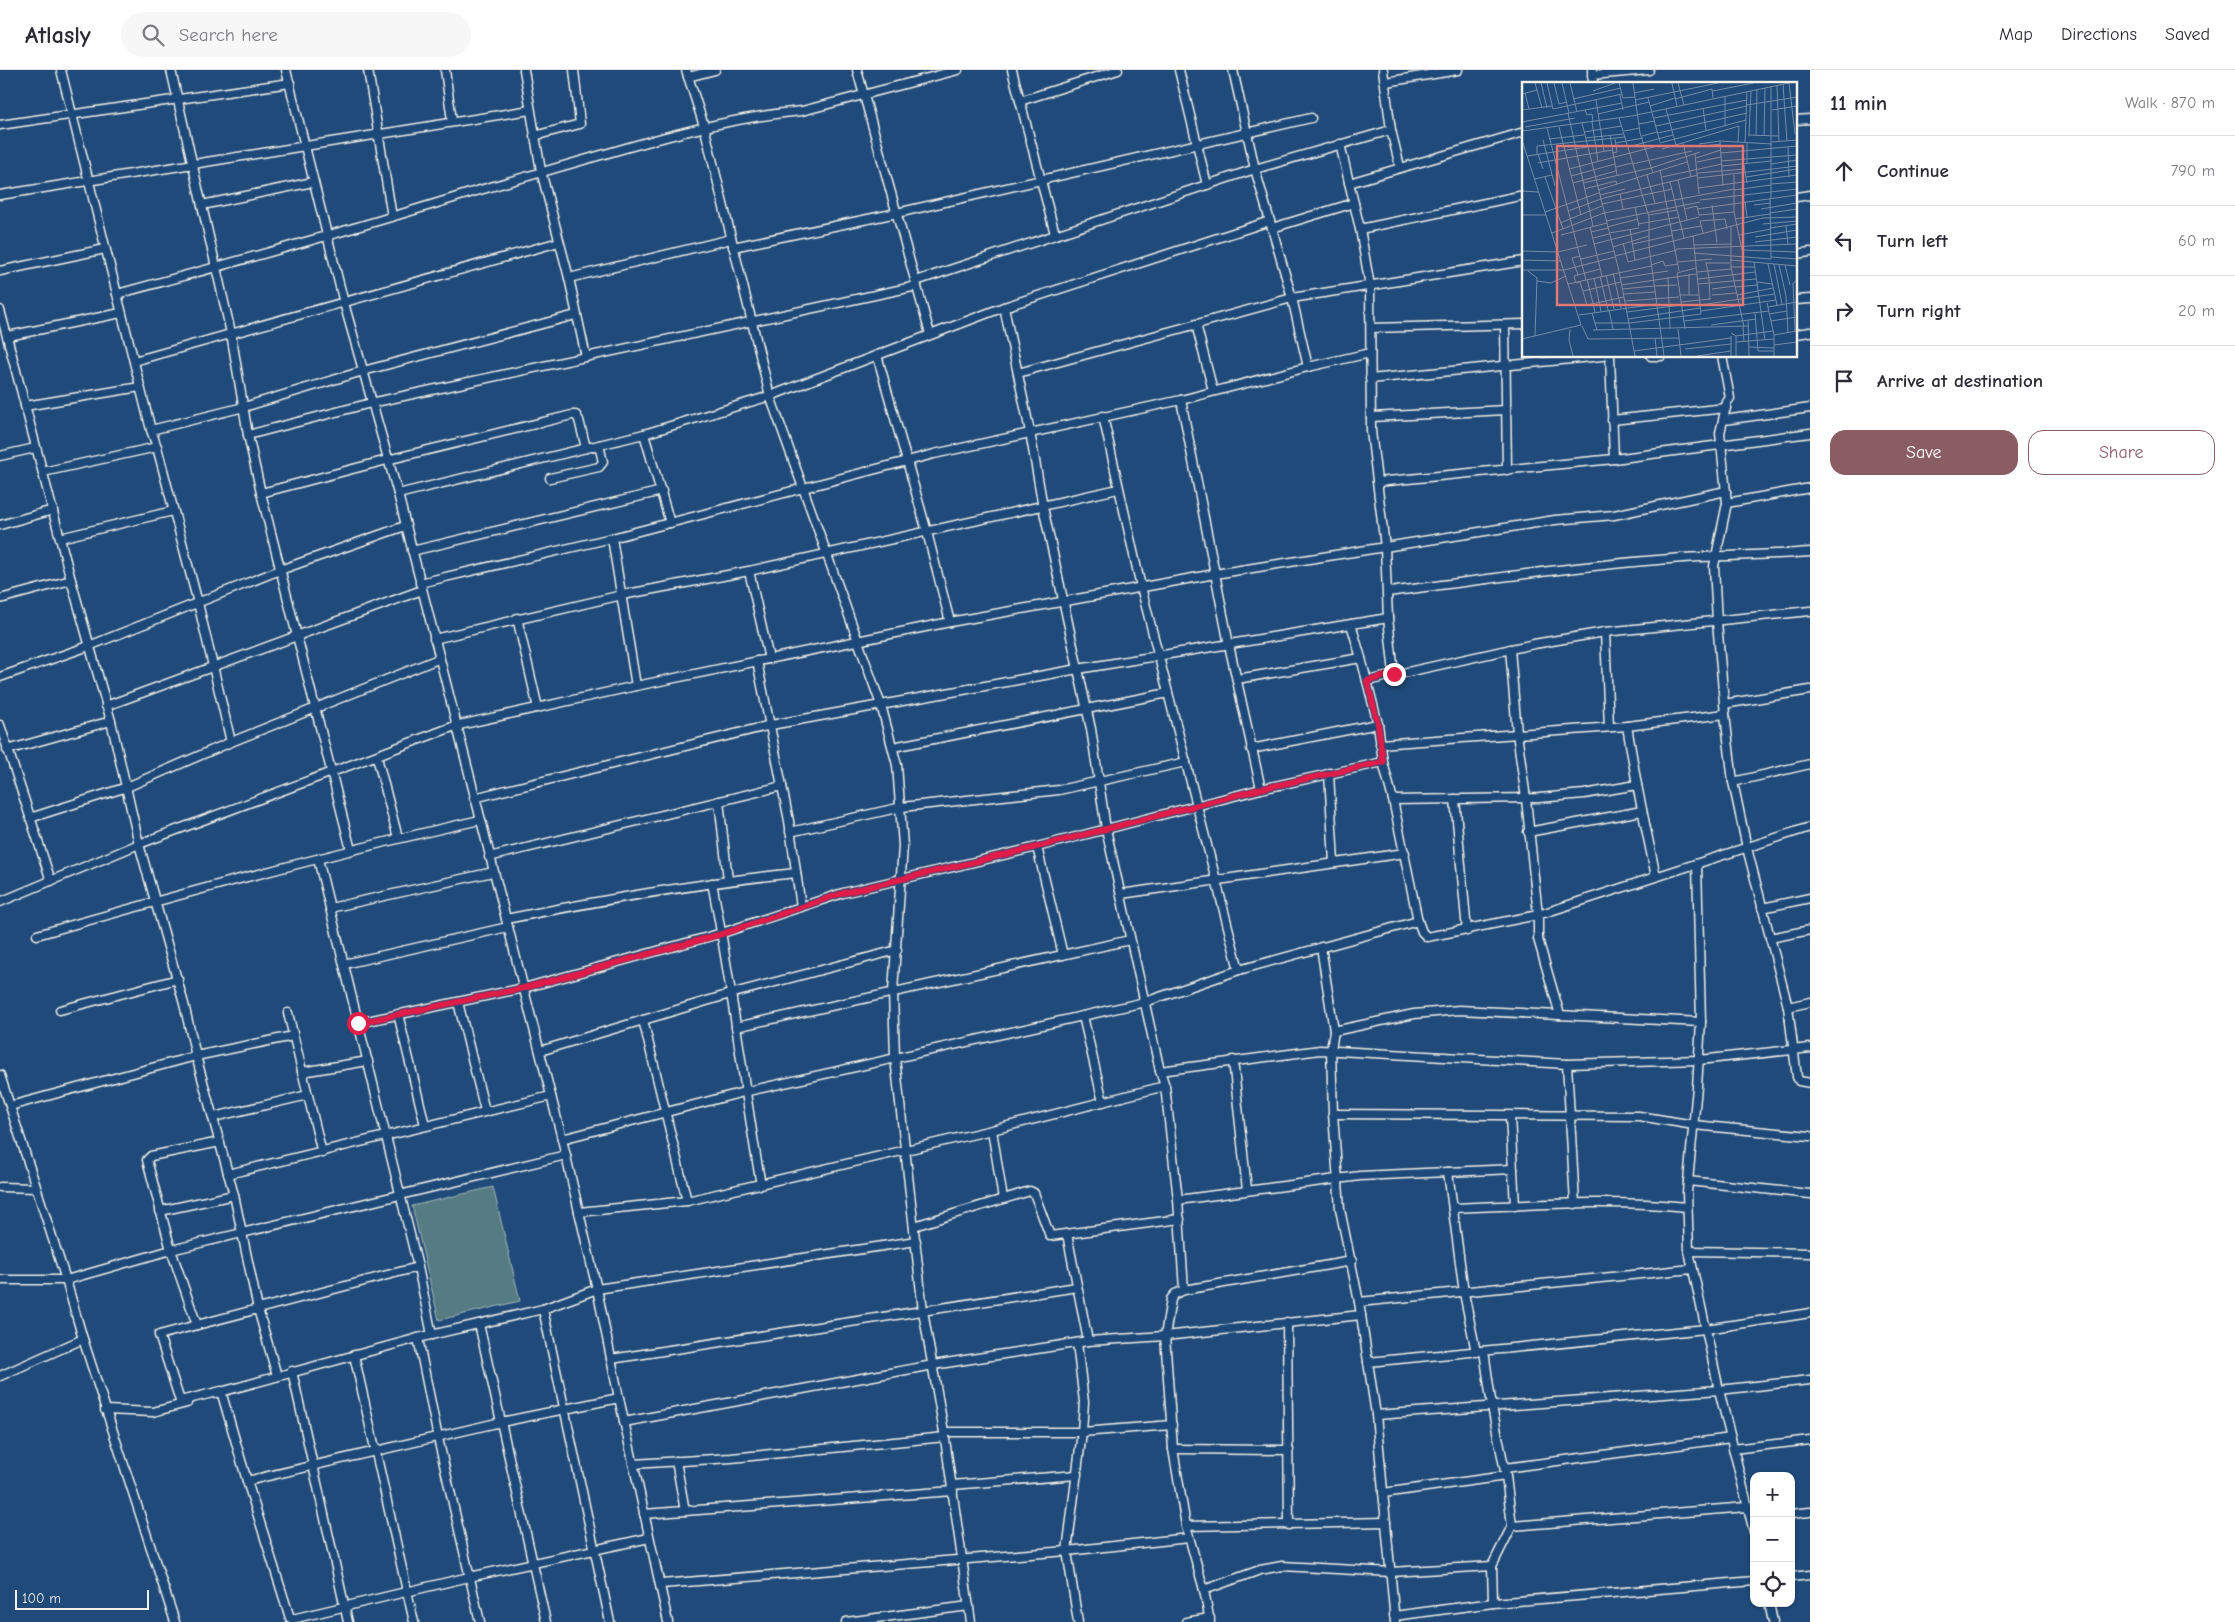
<!DOCTYPE html>
<meta charset="utf-8">
<style>
:root{--surface:#fff;--page:#f7f7f7;--text:#2b2b33;--muted:#7c7c81;--line:#e1e1e2;--accent:#8a5d65}
body{margin:0;font-family:"Comic Neue",sans-serif;background:var(--page);color:var(--text)}
.controls{position:absolute;right:15px;bottom:15px;display:grid;overflow:hidden;border-radius:10px;box-shadow:0 1px 4px #0004}
.controls button{width:45px;height:45px;display:grid;place-items:center;padding:0;border:0;border-bottom:1px solid var(--line);background:var(--surface);color:var(--text);font:25px sans-serif}
.scale{position:absolute;left:15px;bottom:12px;width:134px;box-sizing:border-box;padding-left:5px;border:2px solid #f4f1e8;border-top:0;font-size:14px;line-height:18px;white-space:nowrap;color:#f4f1e8;-webkit-text-stroke:4px #1f4a7a;paint-order:stroke}
.stop{position:absolute;width:15px;height:15px;margin:-11px;border:4px solid #e11d48;border-radius:50%;background:#fff}
.stop.end{background:#e11d48;border-color:#fff;box-shadow:0 1px 5px #0008}
.list{margin:0;padding:0;list-style:none}
h2{display:flex;justify-content:space-between;align-items:center;height:65px;margin:0;padding:0 20px;font-size:21px}
h2 small{font-size:16px;font-weight:400;color:var(--muted)}
.list li{display:grid;grid-template-columns:32px 1fr auto;gap:15px;align-items:center;box-sizing:border-box;height:70px;padding:0 20px;border-top:1px solid var(--line)}
.list b{display:block;font-size:19px;white-space:nowrap}
.list em{font-size:16px;font-style:normal;color:var(--muted)}
.actions{display:flex;gap:10px;padding:15px 20px}
.actions a{flex:1;padding:11px 0;border:1px solid var(--accent);border-radius:15px;text-align:center;font-size:18px;color:var(--accent)}
.actions .main{background:var(--accent);color:#fff}
.icon{flex:none;width:28px;height:28px;fill:none;stroke:currentColor;stroke-width:2;stroke-linecap:round;stroke-linejoin:round}
.map{position:relative;flex:none;width:1810px;height:1552px;overflow:hidden}
header{display:flex;align-items:center;gap:30px;box-sizing:border-box;height:70px;padding:0 25px;background:var(--surface);border-bottom:1px solid var(--line)}
header strong{font-size:24px}
nav{display:flex;gap:28px;margin-inline-start:auto;font-size:18px}
.search{width:350px;height:45px;background:var(--page);display:flex;align-items:center;gap:12px;box-sizing:border-box;padding:0 18px;border-radius:28px;color:var(--muted);font-size:19px}
main{display:flex}
aside{flex:1;background:var(--surface)}
.map>svg:first-child{display:block}
.green{fill:#557c82;stroke:#a4b6b5}
.lines{fill:none;stroke-linecap:round;stroke-linejoin:round}
.minor-casing{stroke:#f4f1e8;stroke-width:11}
.minor{stroke:#1f4a7a;stroke-width:8}
.route{stroke:#e11d48;stroke-width:6}
.inset-road{fill:none;stroke:#748da6;stroke-width:1}
.view{fill:#e27875;fill-opacity:0.15;stroke:#e27875;stroke-width:2.5}
.inset-edge{fill:none;stroke:#f4f1e8;stroke-width:2.5}
</style>
<header>
<strong>Atlasly</strong>
<div class="search"><svg class="icon" aria-label="search" viewBox="0 0 24 24"><circle cx="10" cy="10" r="6"/><path d="M15 15l6 6"/></svg>Search here</div>
<nav><a>Map</a><a>Directions</a><a>Saved</a></nav>
</header>
<main>
<div class="map">
<svg width="1810" height="1552" viewBox="0 0 1810 1552">
<rect width="100%" height="100%" fill="#1f4a7a"/>
<filter id="ink" filterUnits="userSpaceOnUse"><feTurbulence type="fractalNoise" baseFrequency=".02" numOctaves="2"/><feDisplacementMap in="SourceGraphic" scale="10" xChannelSelector="R" yChannelSelector="G"/><feConvolveMatrix kernelMatrix="1 2 1 2 8 2 1 2 1" color-interpolation-filters="sRGB"/></filter>
<g filter="url(#ink)">
<path class="green" d="M493,1117L520,1231L439,1250L412,1136Z"/>
<g class="lines">
<g class="minor-casing">
<g id="minor">
<path d="M61,0L151,360L157,377L198,533L231,672"/>
<path d="M171,0L231,263L248,365L261,423L351,780"/>
<path d="M286,0L344,233L398,424L562,1069L597,1219L619,1328L668,1552"/>
<path d="M368,0L392,147"/>
<path d="M445,0L452,51"/>
<path d="M524,0L541,101L569,208L586,287"/>
<path d="M686,0L704,56L770,326L881,635L897,695L903,776L893,921L895,988L923,1241L944,1362L971,1552"/>
<path d="M857,0L930,264"/>
<path d="M1012,0L1055,164"/>
<path d="M1179,0L1207,115"/>
<path d="M1233,0L1255,99L1292,228L1308,297"/>
<path d="M1383,0L1391,60L1400,97"/>
<path d="M1592,0L1593,14"/>
<path d="M1592,5L1649,0"/>
<path d="M688,7L715,0"/>
<path d="M1386,12L1458,0"/>
<path d="M1020,31L1118,0"/>
<path d="M1796,50L1810,49"/>
<path d="M0,55L290,13"/>
<path d="M534,66L580,54L574,0"/>
<path d="M1340,74L1360,159L1370,216L1371,361L1385,477L1388,548L1394,604"/>
<path d="M1349,113L1524,62"/>
<path d="M0,125L530,40"/>
<path d="M1796,127L1810,125"/>
<path d="M202,135L313,112"/>
<path d="M1272,158L1354,133"/>
<path d="M1360,159L1524,125"/>
<path d="M733,177L897,143L1311,48"/>
<path d="M1796,184L1810,182"/>
<path d="M0,201L105,179"/>
<path d="M569,208L731,169"/>
<path d="M916,211L1255,99L1391,60"/>
<path d="M117,224C236,192 355,159 473,122C524,107 576,92 629,77C686,61 743,46 802,41L958,0"/>
<path d="M1796,230L1810,229"/>
<path d="M1004,237L1030,362L1043,437L1091,659L1106,759L1160,1001L1165,1016L1178,1130L1184,1220"/>
<path d="M0,240L71,510L111,651L139,774L184,934L196,986L234,1125L258,1239L277,1306"/>
<path d="M1196,254L1213,321"/>
<path d="M1505,255L1507,400"/>
<path d="M1371,258L1524,254"/>
<path d="M1796,264L1810,262"/>
<path d="M8,266L121,243"/>
<path d="M877,285L927,462L950,552"/>
<path d="M1610,286L1614,389"/>
<path d="M1651,286H1661"/>
<path d="M1722,286L1730,328L1727,332L1720,363L1727,433L1714,496L1717,552L1725,644L1733,712L1747,778L1788,937L1797,1007L1799,1011L1810,1013"/>
<path d="M134,291L559,172"/>
<path d="M1018,303L1292,228L1524,191"/>
<path d="M1370,309L1602,286"/>
<path d="M1181,330L1229,575L1261,719"/>
<path d="M25,336L140,317"/>
<path d="M1103,346L1141,517L1239,900"/>
<path d="M1371,347L1506,340"/>
<path d="M1612,350L1726,338"/>
<path d="M1724,350L1810,338"/>
<path d="M151,360L244,337L363,301L576,245"/>
<path d="M644,364L670,453"/>
<path d="M248,365L371,333L917,216"/>
<path d="M0,386L35,378"/>
<path d="M43,402L157,377"/>
<path d="M550,408L599,397L603,392L599,375"/>
<path d="M1377,412L1614,389L1810,363"/>
<path d="M261,423L387,390L572,345H576L579,350L586,378"/>
<path d="M398,424L644,364L770,326L1004,237L1270,151"/>
<path d="M1727,433L1810,418"/>
<path d="M0,455L53,440"/>
<path d="M60,468L173,441"/>
<path d="M612,468L636,616"/>
<path d="M412,481L662,421"/>
<path d="M749,501L769,589"/>
<path d="M420,513L612,468L934,384L1181,330L1308,297L1370,283"/>
<path d="M1388,522C1482,510 1575,496 1670,489C1717,485 1763,486 1810,482"/>
<path d="M0,529L71,510"/>
<path d="M517,548L538,638"/>
<path d="M1351,554L1361,588"/>
<path d="M1605,562L1609,657"/>
<path d="M434,569L622,525L749,501L1118,419"/>
<path d="M1510,579L1517,663L1526,729L1538,845V869L1560,945"/>
<path d="M757,591L789,751L801,837"/>
<path d="M0,607L89,576L280,500L405,456"/>
<path d="M1237,609L1361,588L1378,654L1383,692L1393,730"/>
<path d="M1367,611L1534,574L1605,562L1810,541"/>
<path d="M1724,634L1810,620"/>
<path d="M106,636L422,520"/>
<path d="M0,655L51,811"/>
<path d="M1627,656L1637,715"/>
<path d="M1380,674L1627,656L1725,644"/>
<path d="M893,677L1168,623"/>
<path d="M1251,679L1378,654"/>
<path d="M7,680L111,651"/>
<path d="M377,687L398,768"/>
<path d="M1329,703L1334,793"/>
<path d="M1733,712L1810,694"/>
<path d="M474,728L771,655L1078,599L1388,548"/>
<path d="M1455,729L1467,861"/>
<path d="M719,731L728,810"/>
<path d="M30,748L127,717L231,672L438,589"/>
<path d="M790,762L902,737L1059,720L1186,692"/>
<path d="M1528,762L1642,741"/>
<path d="M1037,777L1063,885"/>
<path d="M489,787L782,716"/>
<path d="M318,789L418,1197L432,1265"/>
<path d="M1697,794L1701,952L1697,1017L1687,1122L1689,1181L1719,1320L1754,1462"/>
<path d="M712,813C732,913 743,1015 761,1115"/>
<path d="M1121,824L1405,783"/>
<path d="M0,832L139,774L455,656L636,616L950,552L1215,504L1555,450L1614,445L1726,421"/>
<path d="M330,838L493,802"/>
<path d="M1762,838L1810,828"/>
<path d="M506,849C602,830 698,813 796,803"/>
<path d="M1418,851L1393,730L1539,728L1584,724L1637,715L1656,807"/>
<path d="M37,865C184,823 331,783 480,750"/>
<path d="M1770,868L1810,860"/>
<path d="M1321,877L1334,961L1331,980L1333,1044L1340,1139L1359,1232L1376,1345L1395,1552"/>
<path d="M344,894L508,857"/>
<path d="M458,932L485,1041"/>
<path d="M1788,937L1810,932"/>
<path d="M60,940L178,909"/>
<path d="M288,943L322,1083"/>
<path d="M398,944L425,1055"/>
<path d="M1083,946L1103,1032"/>
<path d="M643,950L687,1131L992,1060L1165,1016"/>
<path d="M358,953L524,918L722,863L843,823L1037,777L1261,719L1383,692"/>
<path d="M736,957L1130,870"/>
<path d="M1334,961L1414,944L1459,940L1701,952"/>
<path d="M540,981L730,924L897,880"/>
<path d="M1233,990L1247,1120"/>
<path d="M1567,994L1575,1134"/>
<path d="M1160,1001L1320,980L1567,994L1699,990L1810,978"/>
<path d="M302,1002L368,991"/>
<path d="M0,1005L66,1210L83,1269L175,1552"/>
<path d="M10,1036L196,986L293,966"/>
<path d="M1333,1044L1639,1046L1694,1055L1810,1066"/>
<path d="M214,1047L308,1025"/>
<path d="M1510,1047L1515,1136"/>
<path d="M992,1060L1003,1129"/>
<path d="M562,1069L744,1022L1145,932L1239,900L1418,851L1422,862L1427,867L1538,845L1810,757"/>
<path d="M1448,1102L1464,1223L1476,1282"/>
<path d="M228,1104L551,1026"/>
<path d="M1688,1111L1810,1124"/>
<path d="M0,1117L36,1118"/>
<path d="M1178,1130L1360,1106L1513,1099"/>
<path d="M1453,1138C1531,1135 1609,1129 1687,1137"/>
<path d="M160,1141L234,1125"/>
<path d="M579,1142L687,1131"/>
<path d="M914,1156L1030,1121L1034,1123L1050,1166L1180,1149"/>
<path d="M1067,1164L1088,1271"/>
<path d="M1689,1181L1810,1183"/>
<path d="M418,1197L159,1265L180,1331L221,1321L247,1411L290,1548L292,1549L469,1507L649,1468"/>
<path d="M0,1210H66L171,1180L566,1085"/>
<path d="M1359,1232L1692,1199"/>
<path d="M543,1239L610,1552"/>
<path d="M1287,1252L1289,1455"/>
<path d="M479,1254L546,1552"/>
<path d="M197,1255L171,1180L147,1090L151,1086L220,1072"/>
<path d="M418,1268L438,1368L480,1552"/>
<path d="M1077,1273L1084,1332L1082,1362L1067,1481L1078,1552"/>
<path d="M1484,1281L1492,1337L1506,1406L1512,1456L1492,1496L1493,1533"/>
<path d="M354,1285L414,1552"/>
<path d="M611,1289L1077,1217"/>
<path d="M1368,1292L1706,1259L1810,1243"/>
<path d="M292,1301L348,1552"/>
<path d="M0,1306L83,1269"/>
<path d="M217,1323L418,1268L543,1239L597,1219L916,1171"/>
<path d="M105,1340L153,1342L187,1333"/>
<path d="M1376,1345L1719,1320L1810,1310"/>
<path d="M624,1352L933,1295L1088,1271L1165,1266L1361,1245"/>
<path d="M944,1362H1082L1172,1355"/>
<path d="M1173,1379L1289,1380"/>
<path d="M1733,1379L1810,1370"/>
<path d="M676,1391L685,1441"/>
<path d="M633,1394L731,1388L945,1367"/>
<path d="M1505,1398L1731,1368"/>
<path d="M247,1411L501,1352L619,1328"/>
<path d="M952,1415L1077,1405"/>
<path d="M1383,1423L1506,1406"/>
<path d="M644,1444L953,1421"/>
<path d="M1791,1444L1810,1442"/>
<path d="M1186,1456L1386,1452"/>
<path d="M1512,1456L1747,1437"/>
<path d="M1791,1507L1810,1505"/>
<path d="M661,1514L1067,1481L1189,1468"/>
<path d="M1204,1520L1260,1500L1282,1496L1391,1502L1492,1496"/>
<path d="M1769,1533L1773,1552"/>
<path d="M1394,1546L1493,1533L1754,1511"/>
<path d="M846,1552L969,1536"/>
<path d="M1186,1552L1210,1548"/>
<path d="M1210,1552L1204,1520L1186,1456L1173,1379L1165,1266L1171,1229L1175,1224L1184,1220L1352,1191"/>
</g>
</g>
<use href="#minor" class="minor"/>
</g>
</g>
<g class="lines" filter="url(#ink)">
<path class="route" d="M358,953L524,918L722,864L843,823L1037,777L1260,719L1383,692L1378,654L1367,611L1394,604"/>
</g>
<g transform="translate(1522 12)">
<rect width="275" height="275" fill="#1f4a7a"/>
<path class="inset-road" d="M13,1L20,26M19,1L25,26M25,1L31,27L100,12M32,1L37,22L45,20M40,1L47,31M48,1L55,30M97,1L101,16L113,15M111,1L118,51L131,91M150,1L155,24M156,1L162,23M267,1L273,52M261,2L265,59M255,3L257,60M71,9L93,1M191,9L231,1M3,11L7,27M112,11L132,7M0,12L15,8M98,13L101,28M126,16L138,60M51,17L99,6M153,17L190,7L191,16M74,18L82,69M113,18L196,1M225,23L275,15M128,24L153,16M181,26L184,48M144,27L154,63M0,28L30,24M63,28L65,33L70,32L71,40M250,28L275,24M46,31L71,144M76,32L127,20M97,36L127,135V165L142,274M132,36L225,18M0,40L100,21M70,40L76,79M60,41L97,189L113,274M117,42L133,39M203,43V14M134,44L225,24M3,45L53,36M37,45L59,133M25,46L64,198M0,49L110,34L267,1M102,49L118,46M62,50L100,44M136,51L225,31M88,53L95,93M226,53L257,54M227,53L229,9M234,53L235,7M120,54L135,50M242,54L243,6M63,56L102,52M27,57L62,53M0,58L59,243L0,257M21,58L33,104M198,59L201,104M216,60L217,44M223,60L225,9M250,60L275,58M94,61L121,56M138,61L224,38M161,61L169,95M225,61V82M177,62L198,59L250,62M106,65L151,53M177,65L198,62M266,65L267,95M140,67L217,44M90,71L95,70L93,57M199,71L275,64M15,72V64L103,55M16,72L21,87M173,72L177,112M5,74L65,65M174,76L199,68M199,79L275,73M175,80L199,75M16,81L90,68M110,82L170,69M249,82L275,78M222,83L225,101M200,84L249,79M94,85L110,81M129,86L178,70M47,87L139,63M138,88L157,189M176,91L223,87M125,93L133,121M212,93V130L220,168L275,170M49,94L93,82M23,95L41,147M140,95L200,82M224,95L275,87M176,96L275,84M13,97L30,93M156,98L165,138M148,100L162,156M51,101L94,89M61,101L129,86M249,102L275,100M176,106L275,93M62,107L94,99L95,103M76,108L165,80M212,108L249,103M0,109L16,110M98,112L101,127M78,113L103,107M248,116L249,177M249,116V4M78,117L176,93M178,118L275,107M223,119L225,135M80,122L150,107M190,123L195,161M232,123L249,121M113,125L117,144M162,127L175,124L177,133M175,127L275,113M239,127L275,121M46,129L79,117M23,130L77,111M248,131L275,127M0,133H24M127,133L155,128M177,133L212,130M213,137L248,132M84,139L178,120M38,141L80,124M116,142L157,135M241,142L275,139M264,144L266,162M68,145L80,194M85,145L116,137M209,145V185L222,245M248,146L275,142M108,147L113,178M150,149L179,144M69,150L86,146M30,151L82,131L212,107M87,151L117,146M181,151L178,139L203,137L205,147M39,153L85,141M217,153L249,147M171,154L179,232M233,155L275,148M71,156L87,152M233,160L275,155M101,161L106,180L155,168M72,162L177,135M111,162L151,153M172,163L210,162M91,165L127,154M154,167L275,162M0,169L36,170M36,170L65,163M172,171L249,177M93,174L241,136L275,135M249,175L275,177M59,177L92,169M0,178L38,179M208,178L275,184M156,180L190,177M184,180L187,196M232,180L243,258M184,181H208M246,182L255,223M252,182L260,222M129,183L141,179L143,184L156,182M257,183L264,214L266,250M263,183L268,203M209,185H232M78,187L52,194L54,201L58,200L65,223L102,215M0,188H42L93,175M6,189L15,196L13,254M175,190L209,187M91,191L99,226M167,192V213M56,193L50,176L58,174M84,193L92,227M78,194L86,228M146,195L148,247M187,195L188,218M72,196L79,229M98,196L146,189M65,197L73,230M176,197L233,190M15,199L29,201L44,194M235,200L250,202M46,202L129,184M176,202L234,197M99,203L174,192M132,204L155,203M213,205L236,203M100,207L132,204M190,207L213,204M61,209L99,200M101,212L133,210M157,213H177M190,213L214,211M215,213L251,206M103,219L157,215M159,220L188,217M245,221L252,253V274M178,223L252,212M246,225L275,220M87,228L91,247M179,229L254,218M105,230L159,223M233,230L236,269H252M70,231L75,248M247,232L265,229M57,233L135,222M106,237L178,226M226,238L227,274M162,239L247,229M249,239L275,235M73,241H108L179,232M189,243L234,237M60,244L66,257L157,256M221,245L222,260M48,247L47,258L51,274M156,247L159,274M163,247L155,191L174,186M71,248L227,244M273,249L271,201L275,198M209,251L214,254L251,249M252,253L275,249M214,254V274M133,256L135,274M214,260L252,257M252,263L275,260M227,265L252,266M163,267L209,262M112,269L209,256M175,274L209,269M209,274V254"/>
<path class="view" d="M35,64H221V223H35Z"/>
<rect width="275" height="275" class="inset-edge"/>
</g>
</svg>
<div class="controls">
<button>+</button>
<button>−</button>
<button><svg class="icon" aria-label="locate" viewBox="0 0 24 24"><circle cx="12" cy="12" r="6"/><path d="M12 2v4M12 18v4M2 12h4M18 12h4"/></svg></button>
</div>
<div class="scale">100 m</div>
<div class="stop" style="left:358px;top:953px"></div>
<div class="stop end" style="left:1394px;top:604px"></div>
</div>
<aside>
<h2>11 min<small>Walk · 870 m</small></h2>
<ul class="list">
<li><svg class="icon" aria-label="ahead" viewBox="0 0 24 24"><path d="M12 20V5M6 11l6-6 6 6"/></svg><div><b>Continue</b></div><em>790 m</em></li>
<li><svg class="icon" aria-label="left" viewBox="0 0 24 24"><path d="M17 20v-9H6M10 6l-5 5 5 5"/></svg><div><b>Turn left</b></div><em>60 m</em></li>
<li><svg class="icon" aria-label="right" viewBox="0 0 24 24"><path d="M7 20v-9h11M14 6l5 5-5 5"/></svg><div><b>Turn right</b></div><em>20 m</em></li>
<li><svg class="icon" aria-label="arrive" viewBox="0 0 24 24"><path d="M6 21V4h12l-3 4 3 4H6"/></svg><div><b>Arrive at destination</b></div></li>
</ul>
<div class="actions"><a class="main">Save</a><a>Share</a></div>
</aside>
</main>
